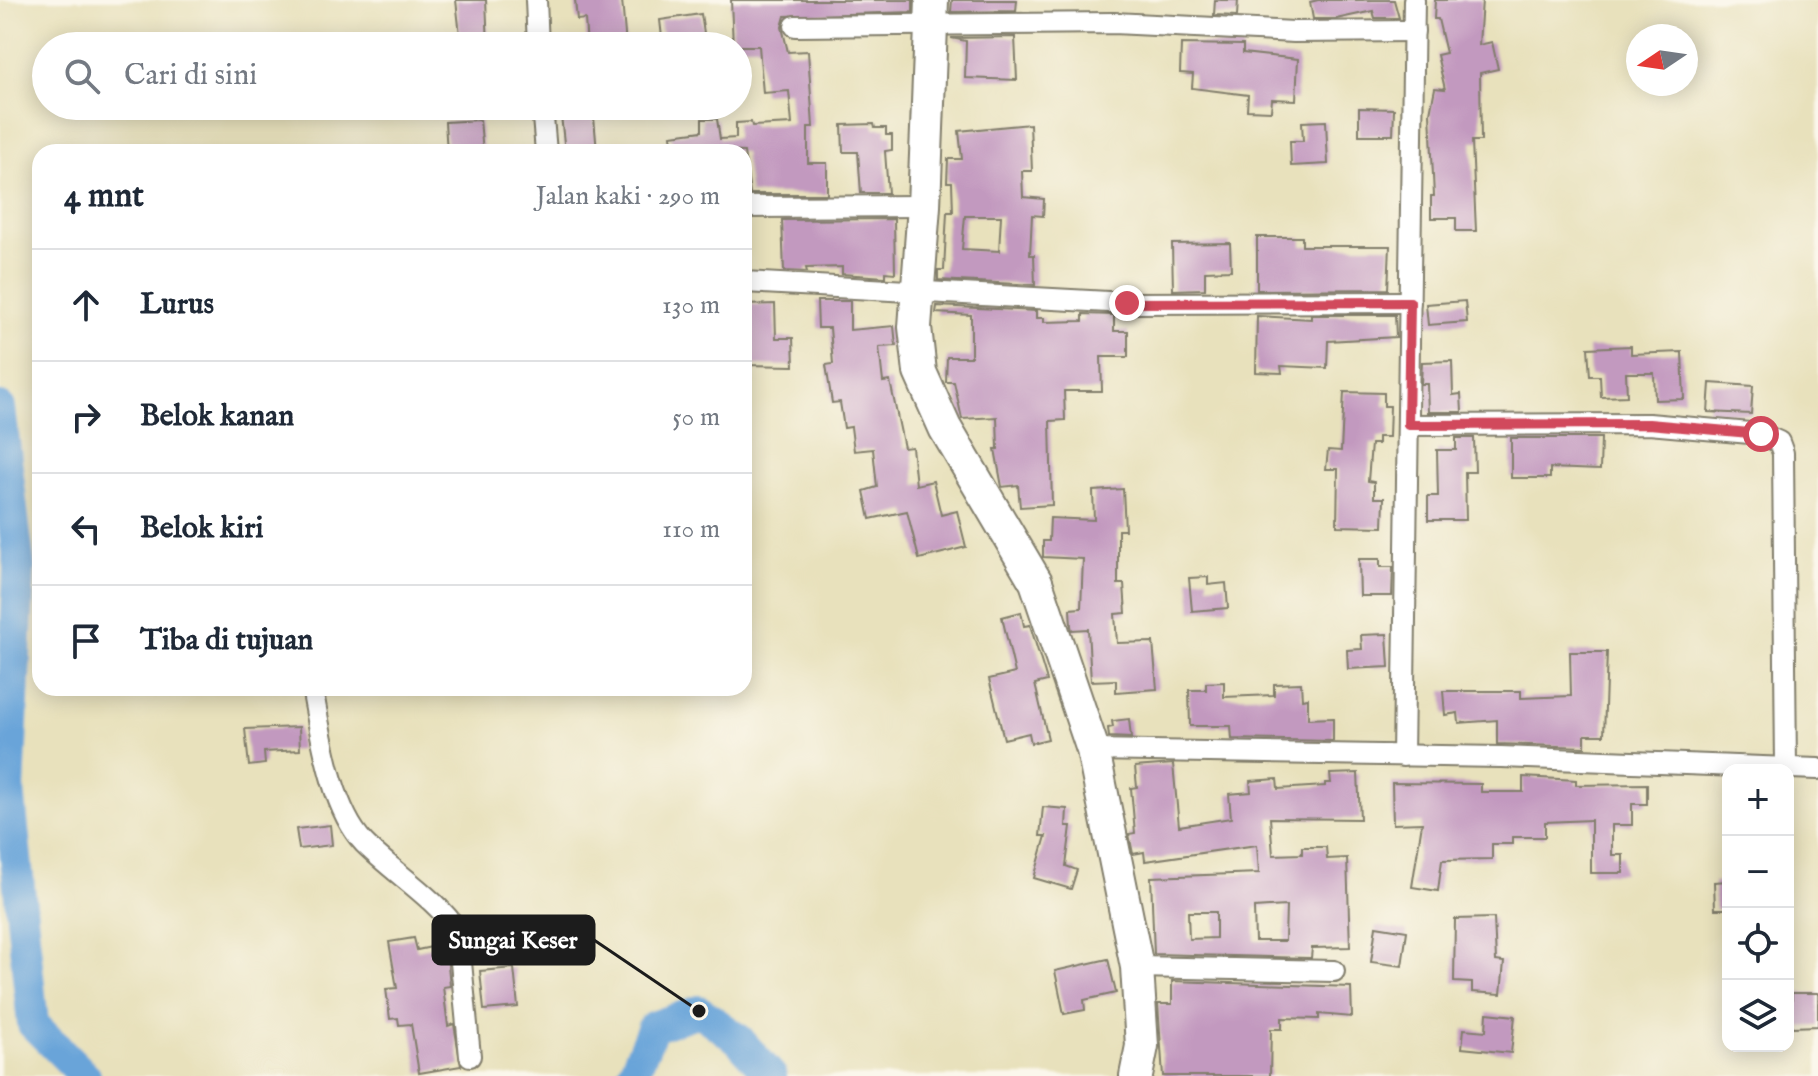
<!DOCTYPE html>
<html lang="id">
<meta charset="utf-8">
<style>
:root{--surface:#fff;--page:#f2f2f3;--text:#1f2937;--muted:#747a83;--line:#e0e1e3}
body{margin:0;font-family:"IM FELL English",serif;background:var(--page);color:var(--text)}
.controls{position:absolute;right:24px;bottom:24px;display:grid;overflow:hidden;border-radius:16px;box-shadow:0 4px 20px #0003}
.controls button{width:72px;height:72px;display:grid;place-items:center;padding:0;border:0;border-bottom:2px solid var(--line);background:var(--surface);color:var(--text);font:40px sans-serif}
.compass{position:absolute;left:1626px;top:24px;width:72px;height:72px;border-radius:50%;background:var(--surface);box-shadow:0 4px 20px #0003;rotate:257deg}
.stop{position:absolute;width:24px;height:24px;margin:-18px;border:6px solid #d1495b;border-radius:50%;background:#fff}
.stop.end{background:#d1495b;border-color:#fff;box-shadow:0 2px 8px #0008}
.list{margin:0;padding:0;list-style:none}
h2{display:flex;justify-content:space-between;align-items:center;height:104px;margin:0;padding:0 32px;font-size:34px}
h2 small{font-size:26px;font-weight:400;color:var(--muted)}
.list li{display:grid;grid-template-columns:52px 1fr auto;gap:24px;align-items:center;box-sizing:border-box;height:112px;padding:0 32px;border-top:2px solid var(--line)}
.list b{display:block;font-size:30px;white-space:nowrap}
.list em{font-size:26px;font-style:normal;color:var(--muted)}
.icon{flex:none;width:44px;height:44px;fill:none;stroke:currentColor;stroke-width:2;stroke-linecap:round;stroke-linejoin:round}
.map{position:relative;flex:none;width:1818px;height:1076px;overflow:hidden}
.search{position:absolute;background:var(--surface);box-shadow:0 4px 20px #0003;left:32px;top:32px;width:720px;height:88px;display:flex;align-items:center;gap:20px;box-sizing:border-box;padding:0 28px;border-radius:44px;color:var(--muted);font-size:30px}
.panel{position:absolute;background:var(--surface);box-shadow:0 4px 20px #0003;left:32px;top:144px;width:720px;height:552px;border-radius:24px}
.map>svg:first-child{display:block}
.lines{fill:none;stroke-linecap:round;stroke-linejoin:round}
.river{stroke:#69a4d9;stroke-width:32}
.building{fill:#c299bf;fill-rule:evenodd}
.minor-casing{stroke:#827e6c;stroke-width:24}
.trunk-casing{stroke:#827e6c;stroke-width:36}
.minor{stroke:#fff;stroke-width:20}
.trunk{stroke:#fff;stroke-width:32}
.route{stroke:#d1495b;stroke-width:10}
.leader{fill:none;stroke:#1c1c1c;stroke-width:3}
.callout-dot{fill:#1c1c1c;stroke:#fbf7ec;stroke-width:3}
.callout{fill:#1c1c1c;stroke:#1c1c1c;stroke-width:3}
.callout-label{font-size:24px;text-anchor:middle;font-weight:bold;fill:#fff}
</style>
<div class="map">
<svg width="1818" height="1076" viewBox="0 0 1818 1076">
<rect width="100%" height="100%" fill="#fbf7ec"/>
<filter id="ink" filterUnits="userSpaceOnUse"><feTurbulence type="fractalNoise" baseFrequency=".0125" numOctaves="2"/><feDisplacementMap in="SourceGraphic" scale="16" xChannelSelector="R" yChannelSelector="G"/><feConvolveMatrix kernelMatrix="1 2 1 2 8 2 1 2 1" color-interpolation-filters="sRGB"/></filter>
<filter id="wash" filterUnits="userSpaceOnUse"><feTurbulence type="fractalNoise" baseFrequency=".006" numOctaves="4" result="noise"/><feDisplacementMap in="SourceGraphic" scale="32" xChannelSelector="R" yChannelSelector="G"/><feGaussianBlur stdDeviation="1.8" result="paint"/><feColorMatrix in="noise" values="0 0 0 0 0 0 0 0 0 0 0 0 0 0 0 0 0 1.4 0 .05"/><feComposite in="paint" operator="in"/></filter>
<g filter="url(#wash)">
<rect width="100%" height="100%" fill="#e8e1bc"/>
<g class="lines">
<g class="river">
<path d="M0,408L19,568L9,790L33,1024L85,1076"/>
<path d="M632,1076L653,1027L699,1011L738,1039L771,1076"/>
</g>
</g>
<g id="blocks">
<g class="building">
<path d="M456,0H486L488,46H466L465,35H460Z"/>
<path d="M575,0H622L626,46H587L585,19L577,20Z"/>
<path d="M731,0H913V12L785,16L782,27L788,52L808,51L813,127H808V163H827V194H750L744,152L673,149L671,135L702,131V119H717L720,139L736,138V123L751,122L752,126L792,124L789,91L763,93L759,46H733Z"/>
<path d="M952,0H1017L1016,11L951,12Z"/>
<path d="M1215,0H1238L1237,16L1214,15Z"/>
<path d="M1318,0H1394L1399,18H1375L1373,11L1336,19H1313L1310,2Z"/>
<path d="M1435,0H1482L1479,45L1492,42L1498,69L1480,73L1481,141H1472L1476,231H1456V218H1431V196H1434L1430,113L1435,88L1445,89L1437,55L1446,53L1438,19H1434Z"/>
<path d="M701,14L706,46H663L660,20Z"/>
<path d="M1015,37L1017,80L965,78L966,41L951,38Z"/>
<path d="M1181,44L1243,45V53L1298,59L1296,100L1272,99L1271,111L1247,110L1248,95L1192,88L1193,74L1180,73Z"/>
<path d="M560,106H593L597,152H565Z"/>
<path d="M1359,108L1394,109L1393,135H1359Z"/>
<path d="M480,120L483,152H447L445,122Z"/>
<path d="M1326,121L1328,164L1291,166L1290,141H1303L1302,122Z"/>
<path d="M874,124L875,128H886V135H892V150L885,151L888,193H861L858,152H843L842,125Z"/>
<path d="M1030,124L1032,171H1022L1023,197L1044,199L1043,216L1032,215L1030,255H1034L1035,285L938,280V270H944L947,212H953L952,182H947L948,159H962L959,131ZM965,216H1001L999,251L962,249Z"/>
<path d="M894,219L895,273L885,272V277L842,274V267L806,268L807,272L784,271L782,220Z"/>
<path d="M1257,237H1302V246H1390L1388,289L1257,290Z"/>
<path d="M1230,243L1231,270L1205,271V289L1173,290L1172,244Z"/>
<path d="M817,301H850V330L894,326L896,346L879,347L883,382L890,381L904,448L912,447L916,485L933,481L941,515L957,511L966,547L919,559L907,511L870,519L864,491L877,487L873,449L854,451L851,427L844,428L840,402L832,403L826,365L833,364L830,328H818Z"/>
<path d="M1465,301L1467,322L1428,325L1426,304Z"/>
<path d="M775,304L776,338H793L794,366L744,365L745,305Z"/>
<path d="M937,306L1036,311V318H1044V322L1083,321V314L1114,315V331H1128V357H1101L1102,391H1064L1065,420L1050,421L1052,505L1020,507L1018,485L1002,487L995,449H998L997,417L962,419L954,382H946L947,357H971V315L936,313Z"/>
<path d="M1311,315H1395L1396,337L1328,341L1327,368L1281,366L1282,373L1256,372L1257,316L1311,319Z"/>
<path d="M1631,346V354L1682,352L1684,399L1655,400L1654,373H1626L1627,396L1601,397L1600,376H1590L1588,348Z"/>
<path d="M1452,361L1453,395L1461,394L1462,412H1428L1427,384H1421L1422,362Z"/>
<path d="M1710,383L1753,386L1751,414L1708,412Z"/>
<path d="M1344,392L1384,393V406H1390L1389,437H1378V444H1371L1368,481L1374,482V498H1384L1383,527L1337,526L1338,469H1326L1328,450L1341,451Z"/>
<path d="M1456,438H1474L1475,472H1465L1466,520H1428V496H1438L1437,450H1456Z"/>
<path d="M1511,438H1601L1600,470L1550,468V478H1511Z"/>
<path d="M1123,489L1125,530H1118V584H1124L1126,613L1115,614L1117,643L1153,642L1157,689L1116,692V680L1091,681L1088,629L1072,630L1071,626L1070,609L1081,608L1083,559L1043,557V541H1049L1050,518L1094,520L1093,491Z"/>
<path d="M1359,559H1380V567H1393L1392,596H1360Z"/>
<path d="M1208,577V585L1226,583L1228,608L1192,611L1189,578Z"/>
<path d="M1021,612L1024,626L1030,625L1047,681L1035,684L1048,739L1031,743L1029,733L1004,739L989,679L1015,673L1002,617Z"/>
<path d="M1387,634L1389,667L1348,669L1347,650L1362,649L1361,635Z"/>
<path d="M1570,652H1607L1604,735H1585V747L1497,744V720L1459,723L1458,713L1445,715L1443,691H1521V698L1571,696Z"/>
<path d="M1224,682V697L1274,695V684L1301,683L1302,699L1308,698V719L1333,718V741L1232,739L1231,726H1190L1189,690H1206V683Z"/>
<path d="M1129,719L1131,738L1109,737L1108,728L1113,727L1112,721Z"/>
<path d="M299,727L300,750L264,752L265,764L249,766L245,729Z"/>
<path d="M1173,764L1179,826L1231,818L1229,794L1251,792L1250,781L1277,779L1278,789L1325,786V783H1331L1330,774L1358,773L1360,819L1270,818L1273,855L1302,854V847H1326L1327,859L1347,858L1350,947L1312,948L1311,958L1154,954L1151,877L1259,873L1257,845L1145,861L1144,852L1133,854L1129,834L1135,833L1131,788L1137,787L1135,767ZM1286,906L1285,941H1255L1254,908ZM1188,912H1216V938L1189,939Z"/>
<path d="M1523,777L1576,780V785L1647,784V804H1632V825H1612V855H1623V873H1591V820L1545,822V837H1512V844H1492V859L1442,860L1438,891L1412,887L1422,823L1393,824L1392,783L1481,784V792H1523Z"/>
<path d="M1043,807L1067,809L1066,826H1071L1066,866L1077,870L1071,889L1034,878L1046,836H1040Z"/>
<path d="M330,825L332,845L299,849L296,829Z"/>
<path d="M1728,881V909H1715L1714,882Z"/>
<path d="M1494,918L1496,961L1504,962L1501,994L1472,992V983L1454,982L1455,919Z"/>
<path d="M1376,926L1407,931L1402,966L1371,962Z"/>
<path d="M414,938L417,950L446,944L450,986L443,987L448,1026L454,1024L461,1066L419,1073L411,1024L399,1025L398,1018L390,1019L386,989L397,988L389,942Z"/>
<path d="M1108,959L1116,993L1084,1000L1085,1010L1064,1014L1055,971Z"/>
<path d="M514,968L518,1007L484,1010L480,971Z"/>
<path d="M1172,981L1351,987L1352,1017L1319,1014V1019L1282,1018V1029H1271L1270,1076H1163L1158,1004H1172Z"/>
<path d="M1792,993H1818V1026L1792,1027Z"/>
<path d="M1487,1013L1515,1016L1511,1053L1462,1048L1464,1029L1486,1031Z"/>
</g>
</g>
</g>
<g filter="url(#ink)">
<use href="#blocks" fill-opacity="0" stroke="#827e6c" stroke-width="2"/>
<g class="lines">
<g class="minor-casing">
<g id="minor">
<path d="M536,0L538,46"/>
<path d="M795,26L1114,23L1294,32L1414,31"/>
<path d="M542,106L546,152"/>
<path d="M744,207L924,206"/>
<path d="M744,282L1127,303L1410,302"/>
<path d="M1408,425L1649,424L1761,434L1779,442L1783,453L1786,767"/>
<path d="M312,688C321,734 331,808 364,843C394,873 434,897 458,931L470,1056"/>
<path d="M1093,750L1501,757L1818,769"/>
<path d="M1403,756L1414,0"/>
<path d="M1137,967L1334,971"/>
</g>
</g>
<g class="trunk-casing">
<path id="trunk" d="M932,0L924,206L915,327L920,372L945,428L1036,582L1093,750L1137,967L1142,1046L1136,1076"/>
</g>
<use href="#minor" class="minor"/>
<use href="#trunk" class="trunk"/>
</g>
</g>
<g class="lines" filter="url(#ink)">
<path class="route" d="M1127,303L1410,302L1408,425L1649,424L1761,434"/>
</g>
<path class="leader" d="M699 1011L594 940"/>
<circle class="callout-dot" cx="699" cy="1011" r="8"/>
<rect class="callout" x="433" y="916" width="161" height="48" rx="8"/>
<g class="callout-label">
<text x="513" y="948">Sungai Keser</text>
</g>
</svg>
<div class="controls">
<button>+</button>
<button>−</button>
<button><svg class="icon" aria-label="locate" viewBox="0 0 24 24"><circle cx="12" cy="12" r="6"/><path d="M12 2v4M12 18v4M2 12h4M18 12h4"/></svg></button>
<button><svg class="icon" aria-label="layers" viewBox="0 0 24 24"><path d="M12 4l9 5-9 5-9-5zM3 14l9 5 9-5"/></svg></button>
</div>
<svg class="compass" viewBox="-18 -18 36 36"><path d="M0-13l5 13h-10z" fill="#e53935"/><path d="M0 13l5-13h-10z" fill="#747a83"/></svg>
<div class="stop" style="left:1761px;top:434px"></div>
<div class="stop end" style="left:1127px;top:303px"></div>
<div class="search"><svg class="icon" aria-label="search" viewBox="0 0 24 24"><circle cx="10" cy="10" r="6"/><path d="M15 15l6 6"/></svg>Cari di sini</div>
<section class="panel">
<h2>4 mnt<small>Jalan kaki · 290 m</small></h2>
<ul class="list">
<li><svg class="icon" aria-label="ahead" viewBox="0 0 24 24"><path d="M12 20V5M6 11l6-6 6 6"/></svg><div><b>Lurus</b></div><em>130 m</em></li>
<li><svg class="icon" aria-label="right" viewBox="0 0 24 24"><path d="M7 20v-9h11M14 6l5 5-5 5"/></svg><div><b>Belok kanan</b></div><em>50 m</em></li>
<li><svg class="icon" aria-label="left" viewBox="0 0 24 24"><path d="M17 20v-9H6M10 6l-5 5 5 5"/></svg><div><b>Belok kiri</b></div><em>110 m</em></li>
<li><svg class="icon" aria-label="arrive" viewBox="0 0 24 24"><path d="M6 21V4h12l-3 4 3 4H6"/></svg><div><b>Tiba di tujuan</b></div></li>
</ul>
</section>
</div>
